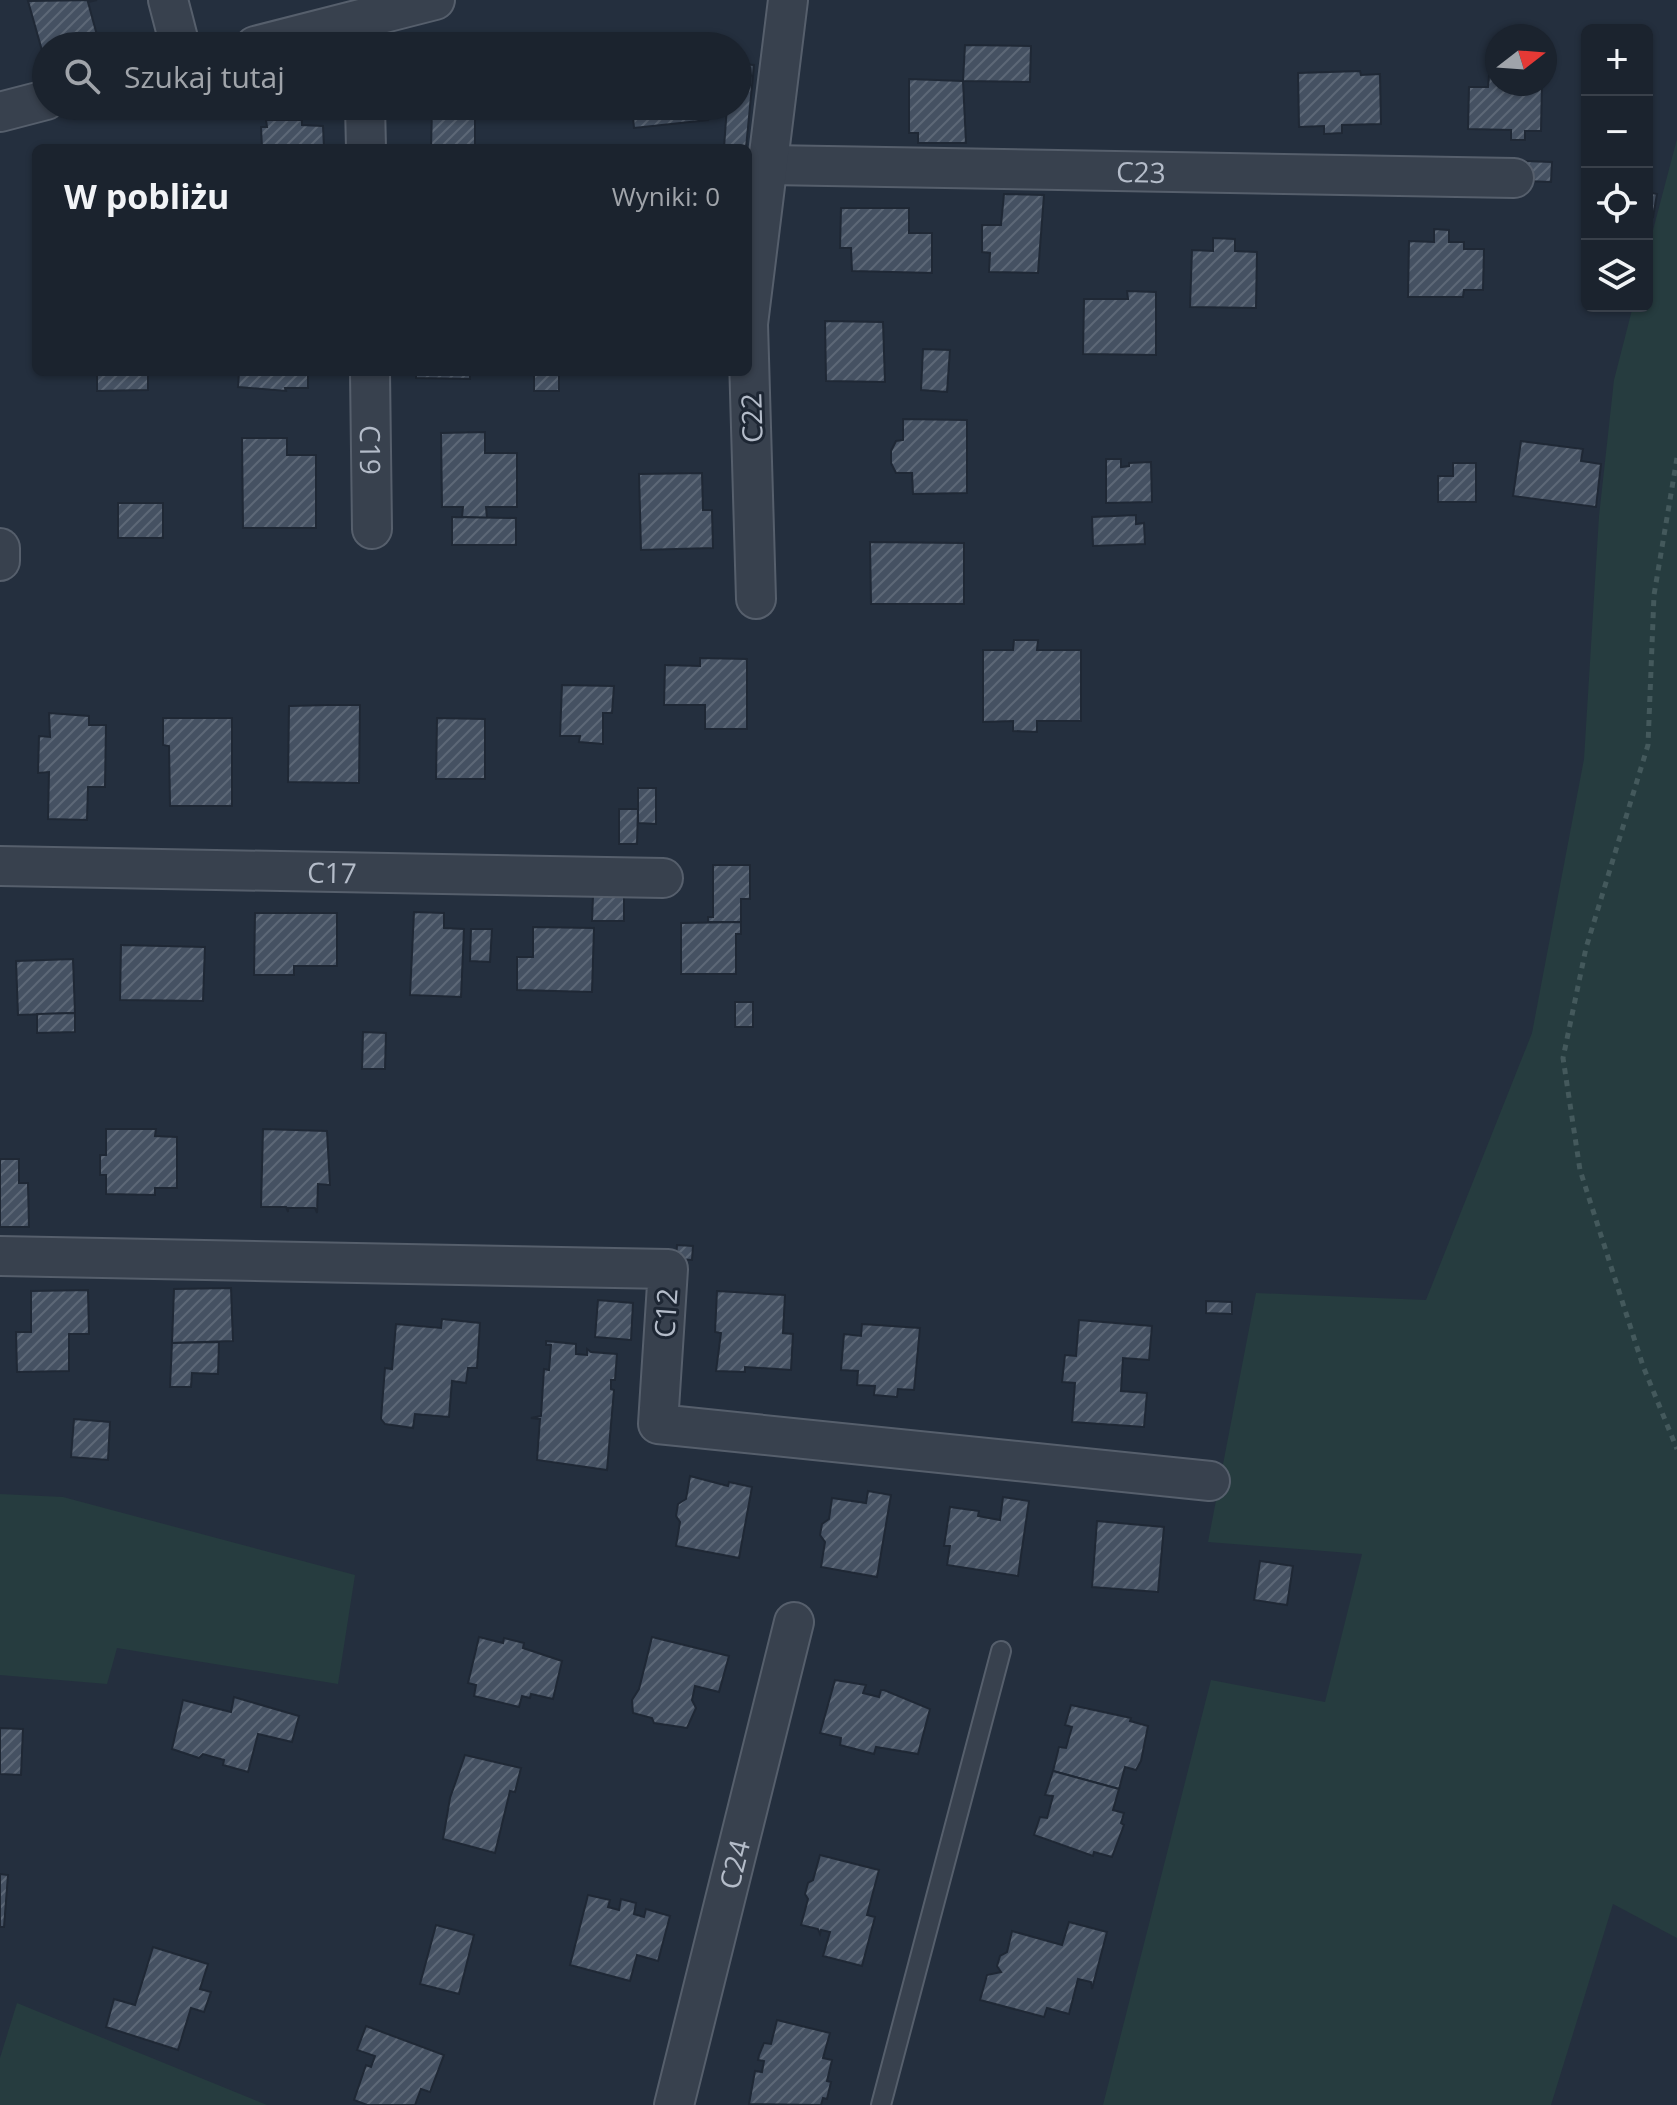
<!DOCTYPE html>
<html lang="pl">
<meta charset="utf-8">
<style>
:root{--surface:#1b232e;--page:#282f3a;--text:#f1f3f6;--muted:#a0a4aa;--line:#39404a}
body{margin:0;font-family:"Open Sans",sans-serif;background:var(--page);color:var(--text)}
.controls{position:absolute;right:24px;top:24px;display:grid;overflow:hidden;border-radius:12px;box-shadow:0 2px 6px #0004}
.controls button{width:72px;height:72px;display:grid;place-items:center;padding:0;border:0;border-bottom:2px solid var(--line);background:var(--surface);color:var(--text);font:40px sans-serif}
.compass{position:absolute;left:1485px;top:24px;width:72px;height:72px;border-radius:50%;background:var(--surface);box-shadow:0 2px 6px #0004;rotate:73deg}
.list{margin:0;padding:0;list-style:none}
h2{display:flex;justify-content:space-between;align-items:center;height:104px;margin:0;padding:0 32px;font-size:34px}
h2 small{font-size:26px;font-weight:400;color:var(--muted)}
.icon{flex:none;width:44px;height:44px;fill:none;stroke:currentColor;stroke-width:2;stroke-linecap:round;stroke-linejoin:round}
.map{position:relative;flex:none;width:1677px;height:2105px;overflow:hidden}
.search{position:absolute;background:var(--surface);box-shadow:0 2px 6px #0004;left:32px;top:32px;width:720px;height:88px;display:flex;align-items:center;gap:20px;box-sizing:border-box;padding:0 28px;border-radius:44px;color:var(--muted);font-size:30px}
.panel{position:absolute;background:var(--surface);box-shadow:0 2px 6px #0004;left:32px;top:144px;width:720px;height:232px;border-radius:12px}
.map>svg:first-child{display:block}
.grass{fill:#263c3f}
.building{fill:url(#building-hatch);stroke:#1f2835;stroke-width:2}
.lines{fill:none;stroke-linecap:round;stroke-linejoin:round}
.lane-casing{stroke:#565f6c;stroke-width:22}
.street-casing{stroke:#565f6c;stroke-width:42}
.path{stroke:#44595c;stroke-width:5;stroke-dasharray:6 6;stroke-linecap:butt}
.lane{stroke:#38414e;stroke-width:18}
.street{stroke:#38414e;stroke-width:38}
.labels{text-anchor:middle;dominant-baseline:central;stroke-width:6;stroke-linejoin:round;paint-order:stroke}
.street-label{font-size:28px;fill:#b4bcc9;stroke:#1d2633}
</style>
<div class="map">
<svg width="1677" height="2105" viewBox="0 0 1677 2105">
<defs>
<pattern id="building-hatch" width="6" height="6" patternUnits="userSpaceOnUse" patternTransform="scale(2)"><rect width="6" height="6" fill="#455162"/><path d="M-1 1l2-2M0 6l6-6M5 7l2-2" fill="none" stroke="#5d6877"/></pattern>
</defs>
<rect width="100%" height="100%" fill="#242f3e"/>
<g class="grass">
<path d="M1677,139V1938L1613,1904L1551,2105H1103L1211,1680L1325,1702L1362,1554L1208,1542L1256,1293L1426,1300L1532,1033L1584,759L1599,516L1614,380L1633,306H1647V253Z"/>
<path d="M0,1494L63,1497L355,1575L338,1684L117,1648L107,1684L0,1675Z"/>
<path d="M17,2003L267,2105H0V2058Z"/>
</g>
<g class="building">
<path d="M97,0L88,2L98,39L71,46H46L43,54L28,1Z"/>
<path d="M669,36L671,46H625V41Z"/>
<path d="M965,45L1031,46L1030,82L963,81Z"/>
<path d="M738,64L754,65L746,148H724L727,106H738Z"/>
<path d="M1360,71L1361,75L1380,74L1381,124L1342,125V133L1324,134V126L1299,127L1298,73Z"/>
<path d="M1489,76H1497V84H1542L1541,131H1525V140H1511V130L1468,129L1469,87H1488Z"/>
<path d="M909,79L963,81L966,143H918V133H909Z"/>
<path d="M632,106H706L708,120L634,128Z"/>
<path d="M432,110L475,111V148H431Z"/>
<path d="M266,120H302V125L323,126L324,148H262L261,127H267Z"/>
<path d="M1523,161L1552,162L1551,182L1522,181Z"/>
<path d="M1647,192L1657,194L1653,217L1647,216Z"/>
<path d="M1004,194L1044,195L1038,273L989,272L990,253L982,252V225H1001Z"/>
<path d="M841,208H909V233H932V273L852,271L851,248H840Z"/>
<path d="M1434,229L1449,230V242H1464V249H1484L1483,290H1464L1463,297H1408L1409,241L1434,242Z"/>
<path d="M1213,238L1235,239V251L1257,252L1256,308L1190,307L1192,250L1213,251Z"/>
<path d="M1127,291L1156,292V355L1083,354L1084,299H1128Z"/>
<path d="M825,321L883,322L885,382L826,381Z"/>
<path d="M923,349L950,350L947,392L921,390Z"/>
<path d="M97,372H148V390L97,391Z"/>
<path d="M239,372H308V388H285L286,391L238,387Z"/>
<path d="M416,372H470V379L416,378Z"/>
<rect x="534" y="372" width="25" height="19"/>
<path d="M903,419L967,420V493L913,494L912,473H896L891,463V451L896,441L903,440Z"/>
<path d="M485,432V453H517V507H486L487,518L462,517L463,507H442L441,433Z"/>
<path d="M242,438H287V455H316V528H243Z"/>
<path d="M1521,441L1583,449L1581,461L1601,464L1596,507L1513,496Z"/>
<path d="M1106,459H1121V467L1129,466V463L1151,462L1152,502L1106,503Z"/>
<path d="M1453,463H1476V502H1438V476H1453Z"/>
<path d="M702,473L703,510H712L713,548L641,550L639,474Z"/>
<rect x="118" y="503" width="45" height="35"/>
<path d="M1136,515V524L1144,523L1145,544L1093,546L1092,517Z"/>
<path d="M452,517L516,518V545H452Z"/>
<path d="M870,542L964,543V604H871Z"/>
<path d="M1014,640H1038L1037,650H1081V721H1037V732L1013,731V721L983,722V650H1013Z"/>
<path d="M700,658L747,659V729H705V705H664L665,665L700,666Z"/>
<path d="M562,685L614,686L612,713H603V744L579,742L580,736H560Z"/>
<path d="M329,705H360L359,783L288,782L289,706Z"/>
<path d="M49,713L89,716V725H106L105,787H88L87,820L48,819L49,772L38,773L39,736L50,737Z"/>
<path d="M163,718H232V806H170L169,746L163,745Z"/>
<path d="M437,718L485,719V779H436Z"/>
<path d="M638,788H656V824L638,823Z"/>
<path d="M619,809H638L637,844H619Z"/>
<path d="M713,865H750V899H741V922H708V917H713Z"/>
<path d="M593,896H624V921H592Z"/>
<path d="M414,912L444,913V928L464,929L461,997L410,995Z"/>
<path d="M255,913H337V966H294V975H254Z"/>
<path d="M741,922V934H736V974H681V923Z"/>
<path d="M533,927L594,928L592,992L517,990V957H533Z"/>
<path d="M471,929H492L490,962L470,961Z"/>
<path d="M121,945L205,947L203,1001L120,1000Z"/>
<path d="M73,959L75,1013L18,1015L16,961Z"/>
<rect x="735" y="1002" width="18" height="25"/>
<path d="M75,1013V1032L37,1033V1014Z"/>
<path d="M363,1032L386,1033L385,1069H362Z"/>
<path d="M106,1129H156L155,1136L177,1137V1188H155V1195L106,1194V1175H100V1155H106Z"/>
<path d="M263,1129L327,1131L330,1185L318,1184L317,1213L315,1208H288V1212L286,1207H261Z"/>
<path d="M0,1159H19V1183H28L29,1227H0Z"/>
<path d="M677,1245L693,1246L692,1260L676,1259Z"/>
<path d="M231,1288L233,1341L172,1343L174,1289Z"/>
<path d="M88,1290L89,1334H69V1371L17,1372L16,1332H31V1291Z"/>
<path d="M717,1291L785,1295L783,1333L793,1334L791,1370L745,1367V1372L716,1371L721,1333L715,1332Z"/>
<path d="M598,1300L633,1303L631,1340L595,1337Z"/>
<path d="M1206,1301L1232,1302V1314L1206,1313Z"/>
<path d="M442,1319L480,1323L477,1368H468L466,1383L452,1381L449,1417L415,1414L413,1428L385,1424L381,1419L385,1368L392,1369L396,1324L441,1328Z"/>
<path d="M1079,1320L1152,1326L1149,1360L1123,1358L1121,1391L1147,1393L1144,1427L1072,1422L1075,1383L1062,1382L1065,1355L1076,1356Z"/>
<path d="M862,1324L920,1328L914,1390L898,1389L897,1397L874,1395L875,1386L857,1385L858,1371L841,1370L844,1334L861,1336Z"/>
<path d="M546,1341L576,1344V1354L587,1355V1349L591,1352L617,1354L615,1380H611V1389L614,1390L607,1470L537,1460L540,1419L531,1418L541,1416L544,1369L549,1370L551,1345H546Z"/>
<path d="M219,1342L218,1374L192,1373L191,1387H170L172,1343Z"/>
<path d="M74,1419L110,1422L108,1460L71,1457Z"/>
<path d="M690,1476L728,1486L729,1482L752,1487L739,1558L676,1546L680,1522L676,1516L678,1504L686,1499Z"/>
<path d="M868,1491L891,1495L877,1577L821,1567L825,1542L820,1535L822,1524L829,1519L832,1498L866,1503Z"/>
<path d="M1003,1497L1029,1501L1018,1576L947,1565L950,1546H944L950,1507L979,1511L978,1516L1000,1520Z"/>
<path d="M1097,1521L1164,1527L1158,1592L1092,1587Z"/>
<path d="M1260,1561L1293,1566L1287,1605L1254,1600Z"/>
<path d="M479,1637L503,1643L504,1638L524,1643L523,1648L562,1661L553,1699L531,1694L530,1698L522,1696L519,1707L474,1696L476,1685L468,1683Z"/>
<path d="M652,1637L729,1656L719,1692L695,1686L692,1700L696,1708L687,1728L654,1723L652,1718L633,1713L632,1700L639,1689Z"/>
<path d="M835,1680L866,1685L863,1693L879,1697L881,1690H884L930,1709L918,1754L876,1747L874,1754L840,1745L841,1738L820,1733Z"/>
<path d="M234,1697L299,1716L292,1742L258,1734L248,1772L223,1765L224,1760L203,1754L199,1758L172,1749L183,1700L231,1712Z"/>
<path d="M1071,1705L1131,1718L1130,1721L1148,1726L1141,1761L1136,1770L1125,1767L1119,1789L1053,1771L1059,1747L1066,1748L1072,1727L1065,1725Z"/>
<path d="M0,1728L23,1729L21,1775L0,1774Z"/>
<path d="M465,1755L521,1768L515,1792L510,1791L495,1853L443,1839L450,1798Z"/>
<path d="M1053,1771L1119,1789L1113,1810L1124,1813L1121,1823L1124,1825L1112,1857L1094,1852L1093,1856L1034,1835L1040,1817L1047,1818L1053,1796L1045,1795Z"/>
<path d="M820,1855L879,1870L867,1915L875,1917L862,1966L823,1956L830,1932L821,1930L820,1934L818,1929L801,1925L808,1899L805,1894L808,1883L813,1880Z"/>
<path d="M0,1874L8,1875L4,1927H0Z"/>
<path d="M588,1895L610,1900L608,1907L619,1910L621,1899L636,1903L634,1914L644,1917L646,1909L670,1916L658,1961L637,1955L630,1981L570,1965Z"/>
<path d="M1069,1922L1107,1932L1092,1989L1091,1982L1078,1979L1069,2014L1047,2008L1044,2017L980,2000L987,1975L1001,1972L997,1966L1000,1956L1007,1952L1012,1931L1062,1945Z"/>
<path d="M436,1925L474,1935L459,1994L420,1984Z"/>
<path d="M153,1947L208,1964L200,1989L211,1992L204,2012L191,2008L178,2050L106,2027L114,1999L135,2005Z"/>
<path d="M777,2020L830,2033L823,2058L832,2060L827,2081L831,2082L827,2099L823,2098L821,2105L749,2104L755,2071L762,2072L764,2061L758,2060L759,2055L764,2043L771,2044Z"/>
<path d="M366,2026L444,2055L430,2092L421,2089L415,2105H367L354,2100L366,2065L371,2067L375,2056L357,2050Z"/>
</g>
<g class="lines">
<g class="lane-casing">
<path id="lane" d="M881,2105L1001,1651"/>
</g>
<g class="street-casing">
<g id="street">
<path d="M168,0L180,46"/>
<path d="M255,46L435,0"/>
<path d="M365,106L366,148"/>
<path d="M0,112L46,100"/>
<path id="s1" d="M769,165L1514,178"/>
<path id="s2" d="M370,372L372,529"/>
<path d="M0,548V561"/>
<path d="M756,599L748,324L788,0"/>
<path id="s3" d="M0,866L663,878"/>
<path d="M0,1256L668,1269L658,1424L1210,1481"/>
<path id="s4" d="M674,2105L794,1622"/>
</g>
</g>
<path class="path" d="M1677,458L1654,595L1648,745L1586,948L1563,1058L1580,1170L1643,1366L1677,1449"/>
<use href="#lane" class="lane"/>
<use href="#street" class="street"/>
</g>
<g class="labels">
<g class="street-label">
<text stroke="none"><textPath href="#s1" startOffset="372">C23</textPath></text>
<text transform="translate(751 418) rotate(-92)">C22</text>
<text stroke="none"><textPath href="#s2" startOffset="78">C19</textPath></text>
<text stroke="none"><textPath href="#s3" startOffset="332">C17</textPath></text>
<text transform="translate(665 1313) rotate(-86)">C12</text>
<text stroke="none"><textPath href="#s4" startOffset="248">C24</textPath></text>
</g>
</g>
</svg>
<div class="controls">
<button>+</button>
<button>−</button>
<button><svg class="icon" aria-label="locate" viewBox="0 0 24 24"><circle cx="12" cy="12" r="6"/><path d="M12 2v4M12 18v4M2 12h4M18 12h4"/></svg></button>
<button><svg class="icon" aria-label="layers" viewBox="0 0 24 24"><path d="M12 4l9 5-9 5-9-5zM3 14l9 5 9-5"/></svg></button>
</div>
<svg class="compass" viewBox="-18 -18 36 36"><path d="M0-13l5 13h-10z" fill="#e53935"/><path d="M0 13l5-13h-10z" fill="#a0a4aa"/></svg>
<div class="search"><svg class="icon" aria-label="search" viewBox="0 0 24 24"><circle cx="10" cy="10" r="6"/><path d="M15 15l6 6"/></svg>Szukaj tutaj</div>
<section class="panel">
<h2>W pobliżu<small>Wyniki: 0</small></h2>
<ul class="list">
</ul>
</section>
</div>
